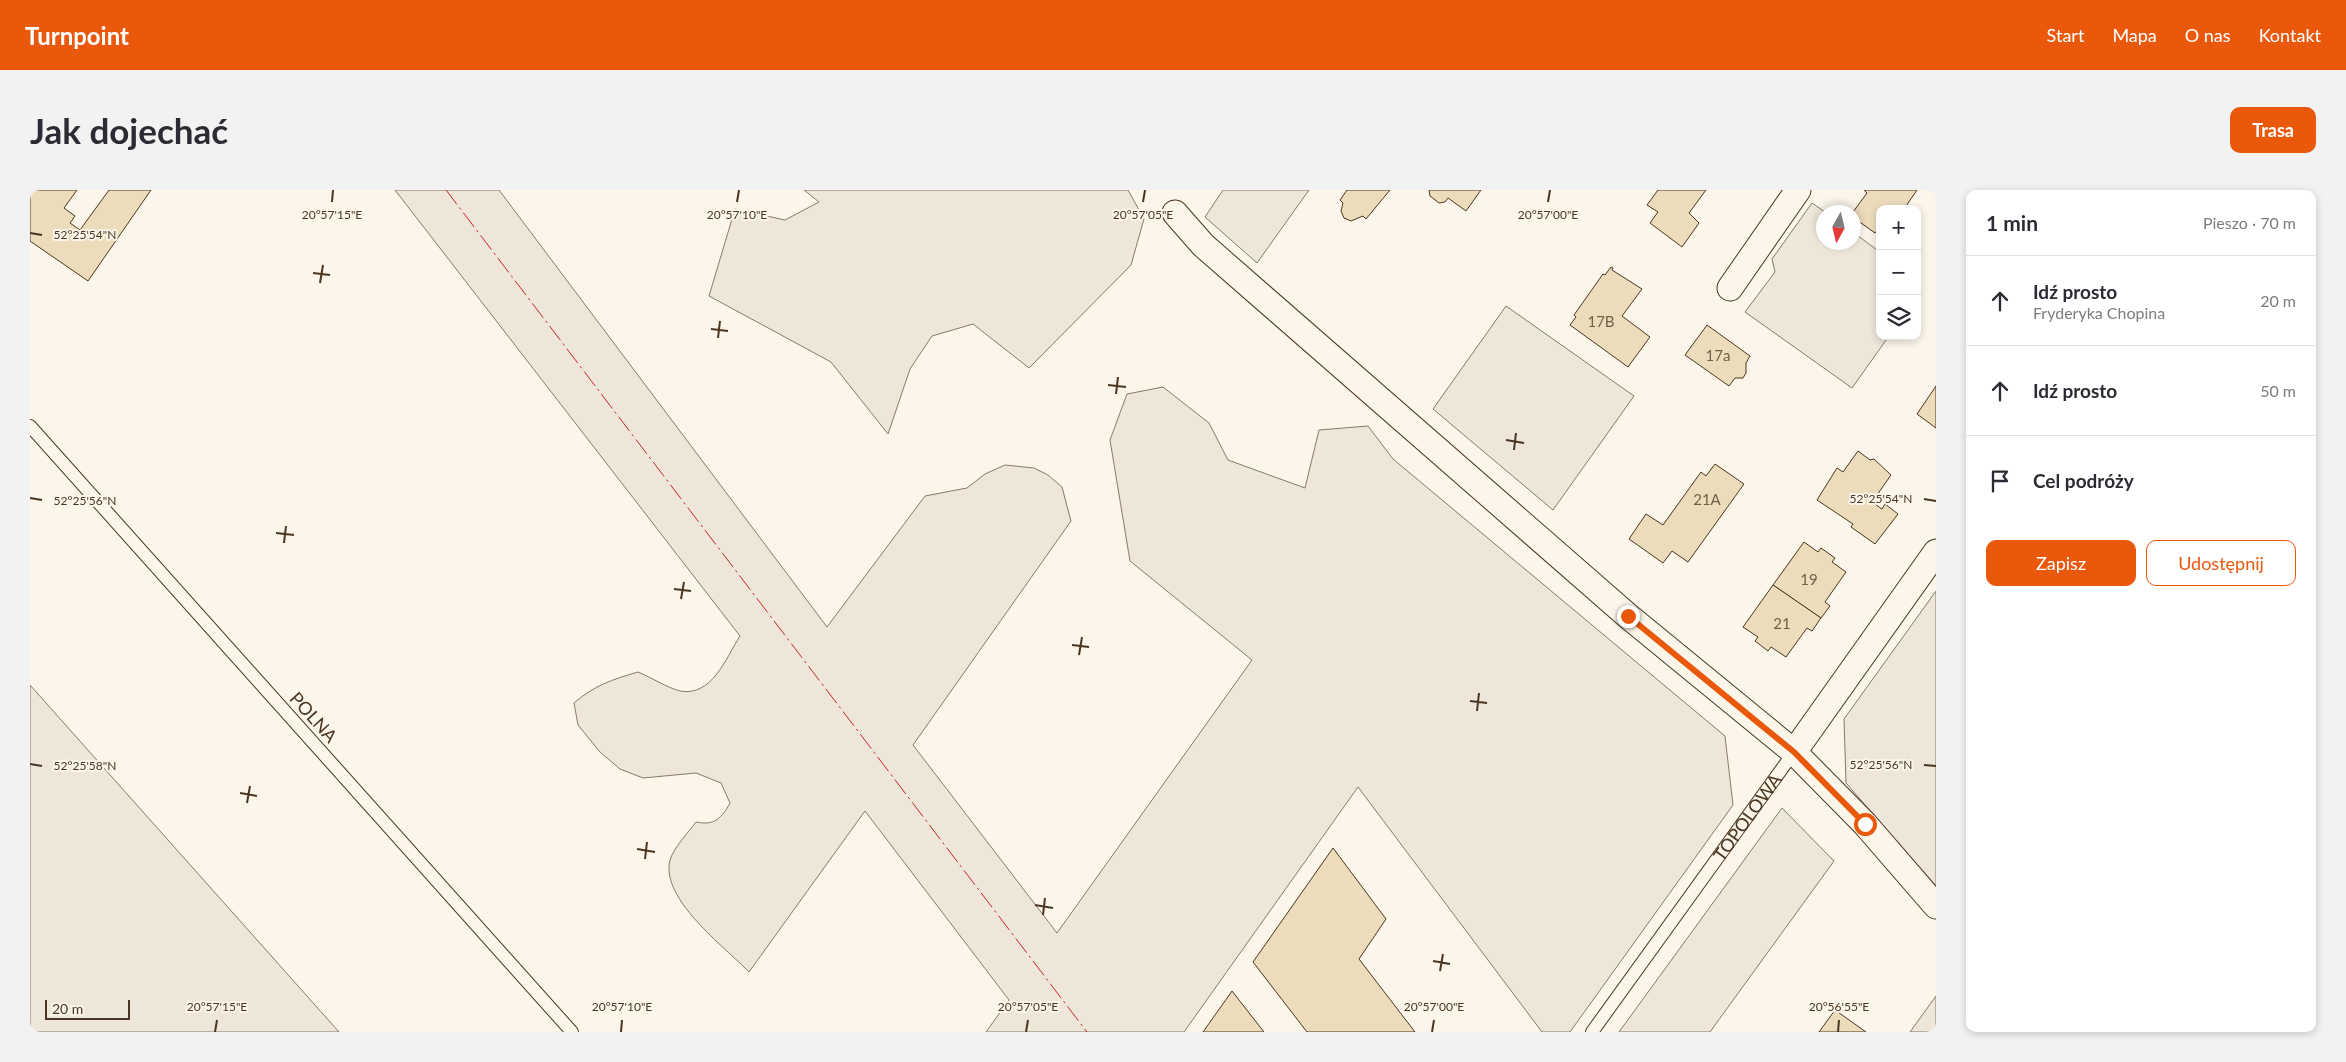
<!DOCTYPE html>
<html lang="pl">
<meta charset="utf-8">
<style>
:root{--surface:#fff;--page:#f2f2f3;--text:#2b2b33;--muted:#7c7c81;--line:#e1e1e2;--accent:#ea580c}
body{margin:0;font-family:Lato,sans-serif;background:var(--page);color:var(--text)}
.controls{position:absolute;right:15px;top:15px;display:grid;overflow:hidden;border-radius:10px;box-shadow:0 2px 8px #0003}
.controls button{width:45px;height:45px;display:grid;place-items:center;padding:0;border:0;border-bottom:1px solid var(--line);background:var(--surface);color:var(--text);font:25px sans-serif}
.compass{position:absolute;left:1786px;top:15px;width:45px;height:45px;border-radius:50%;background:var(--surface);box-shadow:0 2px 8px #0003;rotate:188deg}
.scale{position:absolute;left:15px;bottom:12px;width:85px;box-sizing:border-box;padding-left:5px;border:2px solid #4a3520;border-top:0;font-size:14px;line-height:18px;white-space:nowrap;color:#4a3520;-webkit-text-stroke:4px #fbf6e9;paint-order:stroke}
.stop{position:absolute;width:15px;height:15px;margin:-11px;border:4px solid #ea580c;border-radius:50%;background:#fff}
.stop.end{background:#ea580c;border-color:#fff;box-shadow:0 1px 5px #0008}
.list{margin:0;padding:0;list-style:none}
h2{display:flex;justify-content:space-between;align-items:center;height:65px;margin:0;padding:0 20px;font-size:21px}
h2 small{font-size:16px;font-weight:400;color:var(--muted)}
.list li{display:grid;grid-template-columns:32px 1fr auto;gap:15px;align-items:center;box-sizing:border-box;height:90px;padding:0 20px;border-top:1px solid var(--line)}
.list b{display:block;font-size:19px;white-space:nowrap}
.list p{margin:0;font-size:16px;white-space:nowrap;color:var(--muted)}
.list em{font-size:16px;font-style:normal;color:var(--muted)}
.actions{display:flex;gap:10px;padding:15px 20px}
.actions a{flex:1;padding:11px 0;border:1px solid var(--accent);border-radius:10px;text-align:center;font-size:18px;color:var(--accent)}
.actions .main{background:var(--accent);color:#fff}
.icon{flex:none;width:28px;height:28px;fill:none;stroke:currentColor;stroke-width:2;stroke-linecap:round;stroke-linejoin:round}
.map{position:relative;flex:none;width:1906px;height:842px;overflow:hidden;border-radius:10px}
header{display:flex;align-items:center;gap:30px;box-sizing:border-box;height:70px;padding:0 25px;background:var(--accent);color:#fff}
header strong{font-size:24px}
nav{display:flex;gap:28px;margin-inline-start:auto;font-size:18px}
.intro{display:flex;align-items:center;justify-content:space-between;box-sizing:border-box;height:120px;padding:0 30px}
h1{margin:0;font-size:35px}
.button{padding:12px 22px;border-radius:10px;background:var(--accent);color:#fff;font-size:18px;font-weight:700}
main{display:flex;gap:30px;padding:0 30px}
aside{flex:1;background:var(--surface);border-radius:10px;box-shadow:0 2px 8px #0003}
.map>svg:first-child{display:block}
.green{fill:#ede6d9;stroke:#887966}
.building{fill:#ecdcbc;stroke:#4a3520}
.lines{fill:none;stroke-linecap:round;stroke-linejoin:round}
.service-casing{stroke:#4a3520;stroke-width:14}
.minor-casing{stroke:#4a3520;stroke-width:27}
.service{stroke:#fbf6e9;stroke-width:12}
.minor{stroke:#fbf6e9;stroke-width:25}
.power{stroke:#c62828;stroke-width:1;stroke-dasharray:18 4 2.5 4;stroke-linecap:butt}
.route{stroke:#ea580c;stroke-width:6}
.ticks{fill:none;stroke:#4a3520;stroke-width:2}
.labels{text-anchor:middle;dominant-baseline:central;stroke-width:4;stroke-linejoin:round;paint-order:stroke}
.number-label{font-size:15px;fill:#725f47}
.street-label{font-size:18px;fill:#4a3520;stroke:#fbf6e9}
.ticks-label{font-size:12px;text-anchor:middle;fill:#4a3520;stroke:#fbf6e9;stroke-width:4;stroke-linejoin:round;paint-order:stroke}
</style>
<header>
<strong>Turnpoint</strong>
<nav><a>Start</a><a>Mapa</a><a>O nas</a><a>Kontakt</a></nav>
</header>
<div class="intro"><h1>Jak dojechać</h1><a class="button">Trasa</a></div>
<main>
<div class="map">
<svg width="1906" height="842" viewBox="0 0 1906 842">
<rect width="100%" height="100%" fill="#fbf6e9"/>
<g class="green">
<path d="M365,0H469L797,437L895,306L937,298L955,284L975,275L1004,278L1018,285L1032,297L1041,331L883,555L1027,743L1222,470L1100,371L1080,250L1097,204L1133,197L1179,233L1198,270L1275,298L1289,240L1338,236L1363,269L1695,546L1703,615L1540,842H1512L1328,597L1154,842H956L979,810L835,621L719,782C695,757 630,709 640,670C644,657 658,643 666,632C684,636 692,628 700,613L691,593L666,583L613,588L590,579L570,562L548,535L544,513C565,495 581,490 608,482C620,487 638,498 650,501C682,507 696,468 710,446Z"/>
<path d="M774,0H1098L1114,29L1101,75L999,178L943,134L902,146L880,179L858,244L801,172L679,106L705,19L755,30L789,12Z"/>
<path d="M1193,0H1279L1227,73L1175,27Z"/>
<path d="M1782,13L1795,22L1794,52H1824V43L1850,62V146H1859L1822,198L1715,122L1745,82L1742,69Z"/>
<path d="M1476,116L1604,206L1523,320L1403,219Z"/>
<path d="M1906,401V696L1816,593L1814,529Z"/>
<path d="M0,495L309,842H0Z"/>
<path d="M1752,618L1804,671L1680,842H1589Z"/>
<path d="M1906,806V842H1880Z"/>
</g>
<g class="building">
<path d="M0,0H47L34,18L45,26L40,33L50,40L79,0H121L58,91L0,51Z"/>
<path d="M1317,0H1360L1336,29L1333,26L1321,31L1314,28L1311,21L1313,13L1310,10Z"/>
<path d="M1399,0H1451L1436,21L1418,8L1415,12L1409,13L1400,6Z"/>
<path d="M1628,0H1676L1659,23L1669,33L1652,57L1620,33L1628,22L1617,15Z"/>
<path d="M1834,0H1887L1874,19H1850V36L1845,43L1824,28L1823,22L1837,3Z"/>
<path d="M1581,77L1583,78L1582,80L1612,99L1592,126L1620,147L1598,177L1540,135L1546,127L1544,125L1573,84L1575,85Z"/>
<path d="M1677,135L1720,166L1716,173V183L1713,188H1705L1699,196L1655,165Z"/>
<path d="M1906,196V238L1887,224Z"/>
<path d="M1828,261L1840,270L1844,269L1861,285L1842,312L1852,319L1855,314L1868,324L1845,354L1821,337L1823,334L1787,310L1807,278L1813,282Z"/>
<path d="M1685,274L1714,294L1658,372L1642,361L1633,373L1599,349L1616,324L1633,335L1671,282L1676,286Z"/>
<path d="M1774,352L1788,362L1791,358L1805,368L1802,372L1816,382L1795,412L1800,416L1791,428L1743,395Z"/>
<path d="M1743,395L1791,428L1782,441L1777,438L1756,467L1741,457L1738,461L1725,451L1728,447L1713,437Z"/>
<path d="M1303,658L1356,729L1329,769L1385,842H1277L1223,772Z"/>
<path d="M1202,801L1234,842H1173Z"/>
<path d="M1805,820L1836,842H1789Z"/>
</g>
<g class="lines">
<g class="service-casing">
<g id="service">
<path d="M0,236L542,842"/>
<path id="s1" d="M1562,842L1764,562"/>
</g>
</g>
<g class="minor-casing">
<g id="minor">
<path d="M1145,23L1173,55L1598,426L1764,562L1835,634L1906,716"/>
<path d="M1700,98L1768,0"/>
<path d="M1764,562L1906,362"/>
</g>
</g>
<use href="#service" class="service"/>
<use href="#minor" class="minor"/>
<path class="power" d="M416,0L1057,842"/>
</g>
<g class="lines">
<path class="route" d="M1598,426L1764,562L1835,634"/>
</g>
<path class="ticks" d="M302,12L303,0M707,12L709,0M1113,12L1115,0M1518,12L1520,0M0,43L12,45M283,83L300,85M290,93L293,75M681,139L698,141M688,148L690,131M1078,195L1096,197M1086,204L1088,187M1476,250L1494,253M1484,260L1486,243M0,308L12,310M1894,309L1906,311M246,343L264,345M254,353L256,336M644,399L661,401M651,409L654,392M1042,455L1059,457M1049,465L1052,447M1440,511L1457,513M1447,521L1449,503M0,574L12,576M1894,575L1906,576M210,603L227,606M217,613L220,596M607,659L625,662M615,669L617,652M1005,715L1023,718M1013,725L1015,708M1403,771L1420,774M1410,781L1413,764M185,842L187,830M591,842L592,830M996,842L998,830M1402,842L1404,830M1808,842L1809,830"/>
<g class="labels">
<g class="number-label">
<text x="1571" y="131">17B</text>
<text x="1688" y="165">17a</text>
<text x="1677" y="309">21A</text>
<text x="1779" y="389">19</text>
<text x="1752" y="433">21</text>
</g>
<g class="street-label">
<text transform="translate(284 527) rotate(48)">POLNA</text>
<text stroke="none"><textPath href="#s1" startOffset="265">TOPOLOWA</textPath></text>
</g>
</g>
<g class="ticks-label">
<text x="302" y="29">20°57'15"E</text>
<text x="707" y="29">20°57'10"E</text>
<text x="1113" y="29">20°57'05"E</text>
<text x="1518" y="29">20°57'00"E</text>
<text x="55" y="49">52°25'54"N</text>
<text x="1851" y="313">52°25'54"N</text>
<text x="55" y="315">52°25'56"N</text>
<text x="1851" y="579">52°25'56"N</text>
<text x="55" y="580">52°25'58"N</text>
<text x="187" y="821">20°57'15"E</text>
<text x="592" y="821">20°57'10"E</text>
<text x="998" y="821">20°57'05"E</text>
<text x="1404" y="821">20°57'00"E</text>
<text x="1809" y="821">20°56'55"E</text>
</g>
</svg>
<div class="controls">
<button>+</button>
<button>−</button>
<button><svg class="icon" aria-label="layers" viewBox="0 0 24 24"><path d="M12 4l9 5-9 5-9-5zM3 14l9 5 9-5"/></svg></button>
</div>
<svg class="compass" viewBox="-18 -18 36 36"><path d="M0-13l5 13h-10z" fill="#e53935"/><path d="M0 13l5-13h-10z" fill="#7c7c81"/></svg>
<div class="scale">20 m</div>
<div class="stop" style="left:1835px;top:634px"></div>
<div class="stop end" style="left:1598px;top:426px"></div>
</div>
<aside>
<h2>1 min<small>Pieszo · 70 m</small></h2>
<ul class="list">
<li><svg class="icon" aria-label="ahead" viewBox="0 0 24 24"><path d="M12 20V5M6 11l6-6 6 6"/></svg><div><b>Idź prosto</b><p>Fryderyka Chopina</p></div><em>20 m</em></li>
<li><svg class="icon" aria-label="ahead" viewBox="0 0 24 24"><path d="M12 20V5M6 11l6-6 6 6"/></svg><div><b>Idź prosto</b></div><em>50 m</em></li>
<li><svg class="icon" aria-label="arrive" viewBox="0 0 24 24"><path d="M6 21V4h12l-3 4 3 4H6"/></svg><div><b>Cel podróży</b></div></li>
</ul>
<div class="actions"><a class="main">Zapisz</a><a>Udostępnij</a></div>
</aside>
</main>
